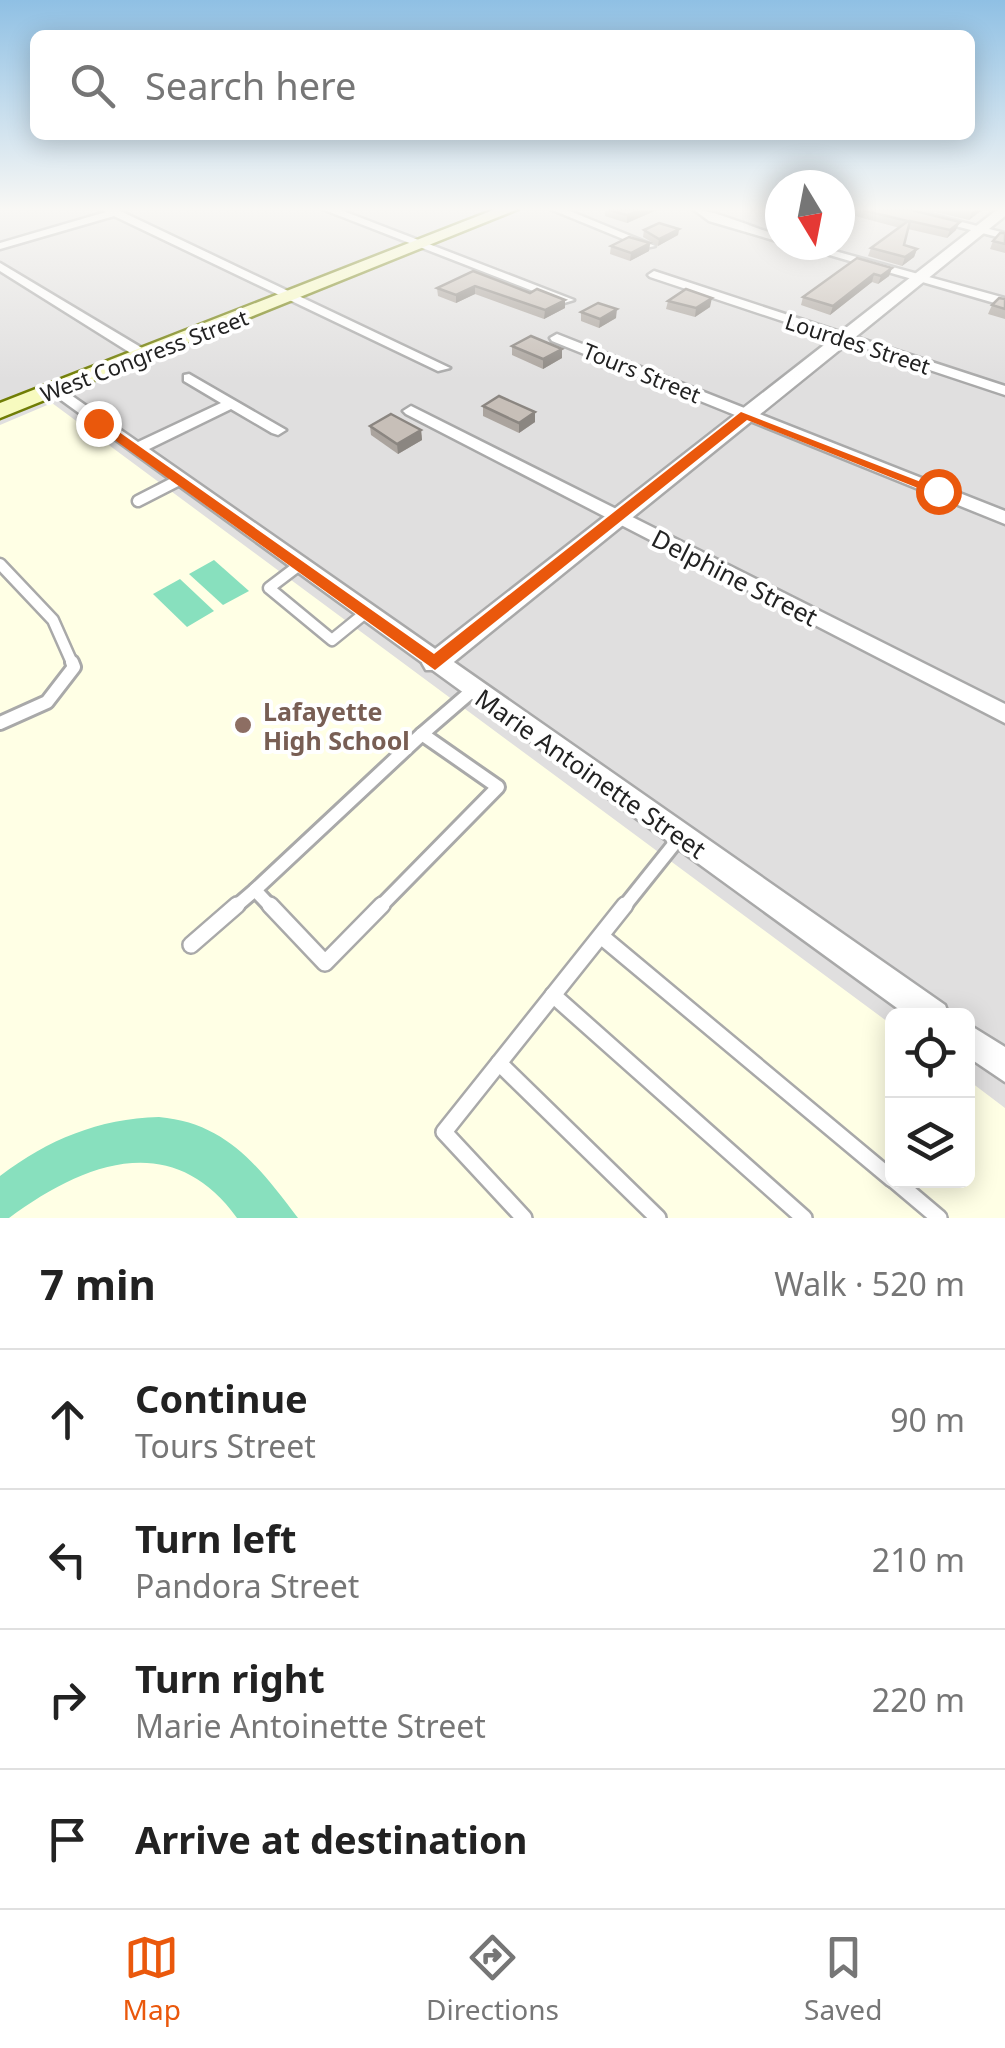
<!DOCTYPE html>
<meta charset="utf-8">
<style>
:root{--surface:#fff;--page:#f6f6f6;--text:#222;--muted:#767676;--line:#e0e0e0;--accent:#ea580c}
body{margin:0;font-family:"Noto Sans",sans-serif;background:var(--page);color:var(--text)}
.controls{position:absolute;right:30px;bottom:30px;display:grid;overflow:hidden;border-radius:15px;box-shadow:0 5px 25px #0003}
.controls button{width:90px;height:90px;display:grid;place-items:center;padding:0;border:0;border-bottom:2px solid var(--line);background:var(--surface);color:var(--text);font:50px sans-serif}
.compass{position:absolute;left:765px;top:170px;width:90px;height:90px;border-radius:50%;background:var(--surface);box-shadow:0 5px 25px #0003;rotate:170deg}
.stop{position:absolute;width:30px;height:30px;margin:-22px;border:8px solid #ea580c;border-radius:50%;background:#fff}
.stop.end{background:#ea580c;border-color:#fff;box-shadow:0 2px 10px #0008}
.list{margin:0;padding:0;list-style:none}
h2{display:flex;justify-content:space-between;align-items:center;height:130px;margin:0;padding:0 40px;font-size:42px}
h2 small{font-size:32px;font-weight:400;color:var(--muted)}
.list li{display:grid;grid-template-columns:65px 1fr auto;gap:30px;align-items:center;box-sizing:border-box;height:140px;padding:0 40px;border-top:2px solid var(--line)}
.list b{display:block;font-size:38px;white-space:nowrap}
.list p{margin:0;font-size:32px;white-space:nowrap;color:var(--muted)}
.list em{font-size:32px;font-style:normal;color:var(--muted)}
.icon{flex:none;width:55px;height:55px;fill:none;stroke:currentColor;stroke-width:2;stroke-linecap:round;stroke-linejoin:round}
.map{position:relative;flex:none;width:1005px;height:1218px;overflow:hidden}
.search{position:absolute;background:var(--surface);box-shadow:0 5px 25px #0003;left:30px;right:30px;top:30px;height:110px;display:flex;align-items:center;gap:25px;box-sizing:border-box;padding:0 35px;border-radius:15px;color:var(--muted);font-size:38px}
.sheet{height:690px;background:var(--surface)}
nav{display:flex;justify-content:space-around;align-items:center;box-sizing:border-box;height:140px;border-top:2px solid var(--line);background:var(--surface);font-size:28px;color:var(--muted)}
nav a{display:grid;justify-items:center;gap:5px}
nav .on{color:var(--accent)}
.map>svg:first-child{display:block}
.residential{fill:#e0dfdf;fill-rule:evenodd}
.education{fill:#ffffe5}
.pitch{fill:#88e0be}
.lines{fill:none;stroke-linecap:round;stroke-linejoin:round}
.service-far2-casing{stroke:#a9a9a9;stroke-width:15}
.service-far1-casing{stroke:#a9a9a9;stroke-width:18}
.service-casing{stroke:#a9a9a9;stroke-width:20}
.minor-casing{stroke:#a9a9a9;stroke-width:5}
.tertiary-casing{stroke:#a9a9a9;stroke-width:5}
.secondary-casing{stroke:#707d05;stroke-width:5}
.service-far2{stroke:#fff;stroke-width:10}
.service-far1{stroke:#fff;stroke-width:12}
.service{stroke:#fff;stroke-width:15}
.minor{fill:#fff;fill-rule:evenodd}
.tertiary{fill:#fff;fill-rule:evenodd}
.secondary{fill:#f7fabf;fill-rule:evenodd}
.wall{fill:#aba49e}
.shaded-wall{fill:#8b8681}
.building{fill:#c7bfb8;stroke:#8b8681;stroke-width:2.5}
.route{fill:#ea580c}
.education-dot{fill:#8d6e63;stroke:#fff;stroke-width:4}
.labels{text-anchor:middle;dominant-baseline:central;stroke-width:8;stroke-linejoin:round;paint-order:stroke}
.far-street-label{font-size:22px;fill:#222;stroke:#fff}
.street-label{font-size:25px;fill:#222;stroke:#fff}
.education-label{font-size:25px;font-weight:bold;fill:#785e54;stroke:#fff;text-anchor:start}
</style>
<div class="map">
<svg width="1005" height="1218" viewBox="0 0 1005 1218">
<rect width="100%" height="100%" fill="#f2efe9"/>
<path class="residential" d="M780,209V245H840V209H1005V1218H0V210ZM892,1016H968V1180H892Z"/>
<path class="education" d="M52,403L892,1025V1180H968V1080L1005,1108V1218H0V425Z"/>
<g class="pitch">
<path d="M214,560L249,591L223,605L189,574Z"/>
<path d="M180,579L214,611L187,627L153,594Z"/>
<path d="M159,1117C227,1123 259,1167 298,1218H237C172,1128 84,1163 9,1218H0V1176C49,1139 98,1119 159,1117Z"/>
</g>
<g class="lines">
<g class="service-far2-casing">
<g id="service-far2">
<path d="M138,501L179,480"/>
<path d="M0,564L53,620L73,665"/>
<path d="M298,566L269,588L332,640L364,614"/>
</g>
</g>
<g class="service-far1-casing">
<g id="service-far1">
<path d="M0,723L47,702L74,667L72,662"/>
<path d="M255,890L422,734"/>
<path d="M234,908L255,890L272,908"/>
<path d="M379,908L498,787L422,734L473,690"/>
<path d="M623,908L679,838"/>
</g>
</g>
<g class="service-casing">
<g id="service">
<path d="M270,905L325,963L382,905"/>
<path d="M601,936L892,1179"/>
<path d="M191,945L237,905"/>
<path d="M553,995L804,1218"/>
<path d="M499,1063L658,1218"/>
<path d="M894,1180L939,1218"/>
<path d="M524,1218L444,1132L625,905"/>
</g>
</g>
<g class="minor-casing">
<g id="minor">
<path d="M102,209H116L450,368L438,371L114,216L0,249V243L106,212Z"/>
<path d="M322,209H338L574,300L564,303Z"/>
<path d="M550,209H565L655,246L645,248Z"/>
<path d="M693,209C710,209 760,230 780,236V242L709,221Z"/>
<path d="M891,209H910L1005,233V239Z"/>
<path d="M795,245H813L1005,298V306Z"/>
<path d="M0,263L147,351L149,354L137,357L0,271Z"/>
<path d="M654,271L1005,386V395L650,277L648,275Z"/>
<path d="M557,334L1005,511V524L552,341L550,338Z"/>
<path d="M189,374L286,430L278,435L272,433L231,409L149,449L945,1005L949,1016H908L46,389L58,386L138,442L221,403L184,381V375Z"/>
<path d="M411,406L1005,704V723L406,414L403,411Z"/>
<path d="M968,1024L1005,1047V1082L968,1057Z"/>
</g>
</g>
<g class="tertiary-casing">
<path id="tertiary" d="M998,209H1005V216L444,670H426L422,663L426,656Z"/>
</g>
<g class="secondary-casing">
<path id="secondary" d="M496,209H518L0,418V403Z"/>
</g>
<use href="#service-far2" class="service-far2"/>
<use href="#service-far1" class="service-far1"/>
<use href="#service" class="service"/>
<use href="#minor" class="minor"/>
<use href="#tertiary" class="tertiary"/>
<use href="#secondary" class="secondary"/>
</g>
<g class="wall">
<path d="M605,210H657L627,223L605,216Z"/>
<path d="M840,210H911L956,230L947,238L908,229L904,245L917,249L914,257L902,266L868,256L871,248L900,228L840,212Z"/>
<path d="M927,210H982L969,220Z"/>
<path d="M679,229L678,235L658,246L643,237L644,230Z"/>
<path d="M1005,233V253L990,249L993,241Z"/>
<path d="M650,243L649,251L630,261L610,254L611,246Z"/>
<path d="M892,268L889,276L878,284L872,282L830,315L801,305L803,297Z"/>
<path d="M473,271L565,308L544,319L475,294L456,303L438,296L437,288Z"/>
<path d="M1005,299V319L988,314L992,305Z"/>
<path d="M668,301L710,307L695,317L666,309Z"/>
<path d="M581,312L616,318L599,328L581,321Z"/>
<path d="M512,346L562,349V358L543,369L512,355Z"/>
<path d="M483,406L535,412V422L519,433L483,416Z"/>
<path d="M370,426L421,430L422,440L398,454L371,435Z"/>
</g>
<g class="shaded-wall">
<path d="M640,210H657L627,223V215Z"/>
<path d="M975,210H982L969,220L972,212Z"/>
<path d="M960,222L956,230L947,238L950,230Z"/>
<path d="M679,229L678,235L658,246L659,239Z"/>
<path d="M650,243L649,251L630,261L631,253Z"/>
<path d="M917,249L914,257L902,266L905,257Z"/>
<path d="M892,268L889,276L878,284L881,276Z"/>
<path d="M874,274L872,282L830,315L833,306Z"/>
<path d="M475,286V294L456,303V295Z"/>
<path d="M712,298L710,307L695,317L696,308Z"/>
<path d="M565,300V308L544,319L545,310Z"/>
<path d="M617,309L616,318L599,328L600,319Z"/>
<path d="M562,349V358L543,369V359Z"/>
<path d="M535,412V422L519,433V423Z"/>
<path d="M421,430L422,440L398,454L397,444Z"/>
</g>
<g class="building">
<path d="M609,210H640L627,215Z"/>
<path d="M862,210H911L960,222L950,230L910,221L904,245L917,249L905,257L871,248L908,221Z"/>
<path d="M659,223L679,229L659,239L644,230Z"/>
<path d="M1000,233H1005V244L993,241Z"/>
<path d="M629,237L650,243L631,253L611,246Z"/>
<path d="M857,258L892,268L881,276L874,274L833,306L803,297Z"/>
<path d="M473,271L530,293L537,289L565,300L545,310L475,286L456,295L437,288Z"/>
<path d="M686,289L712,298L696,308L668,301Z"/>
<path d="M999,298L1005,299V309L992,305Z"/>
<path d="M598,303L617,309L600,319L581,312Z"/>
<path d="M531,336L562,349L543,359L512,346Z"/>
<path d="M499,396L535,412L519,423L483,406Z"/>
<path d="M391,414L421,430L397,444L370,426Z"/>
</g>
<linearGradient id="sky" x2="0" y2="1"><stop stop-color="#8fc0e4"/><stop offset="0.55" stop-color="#f9f8f5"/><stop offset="1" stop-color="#f9f8f5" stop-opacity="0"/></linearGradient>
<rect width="1005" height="380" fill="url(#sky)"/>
<path class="route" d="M741,412L944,491L933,494L747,420L435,670L91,423L102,420L434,654Z"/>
<circle class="education-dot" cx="243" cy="725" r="10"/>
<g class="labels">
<g class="far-street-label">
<text transform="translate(858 343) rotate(18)">Lourdes Street</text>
<text transform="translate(144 355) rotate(-21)">West Congress Street</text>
<text transform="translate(642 372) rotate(22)">Tours Street</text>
</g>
<g class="street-label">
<text transform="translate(735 577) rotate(27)">Delphine Street</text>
<text transform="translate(591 773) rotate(35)">Marie Antoinette Street</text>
</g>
<g class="education-label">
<text x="263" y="711">Lafayette<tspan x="263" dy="29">High School</tspan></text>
</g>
</g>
</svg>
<div class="controls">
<button><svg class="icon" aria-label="locate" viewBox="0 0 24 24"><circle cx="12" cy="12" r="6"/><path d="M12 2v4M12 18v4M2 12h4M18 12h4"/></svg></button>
<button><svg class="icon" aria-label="layers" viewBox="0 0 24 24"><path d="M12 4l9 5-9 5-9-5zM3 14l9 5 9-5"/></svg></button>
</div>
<svg class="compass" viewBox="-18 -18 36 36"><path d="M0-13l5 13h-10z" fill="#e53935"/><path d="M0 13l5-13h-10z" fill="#767676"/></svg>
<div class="stop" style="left:938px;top:491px"></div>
<div class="stop end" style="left:98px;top:423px"></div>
<div class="search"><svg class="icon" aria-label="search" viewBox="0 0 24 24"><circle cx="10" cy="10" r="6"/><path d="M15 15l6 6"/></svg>Search here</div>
</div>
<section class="sheet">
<h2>7 min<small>Walk · 520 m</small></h2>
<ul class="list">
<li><svg class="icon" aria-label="ahead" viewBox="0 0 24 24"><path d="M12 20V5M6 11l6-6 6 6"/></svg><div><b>Continue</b><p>Tours Street</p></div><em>90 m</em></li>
<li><svg class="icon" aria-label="left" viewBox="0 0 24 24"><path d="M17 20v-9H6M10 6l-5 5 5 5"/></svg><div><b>Turn left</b><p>Pandora Street</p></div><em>210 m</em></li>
<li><svg class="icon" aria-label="right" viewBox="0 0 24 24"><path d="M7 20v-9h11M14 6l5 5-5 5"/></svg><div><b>Turn right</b><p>Marie Antoinette Street</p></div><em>220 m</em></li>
<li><svg class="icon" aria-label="arrive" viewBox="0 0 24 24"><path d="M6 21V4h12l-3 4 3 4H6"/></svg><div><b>Arrive at destination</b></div></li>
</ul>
</section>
<nav>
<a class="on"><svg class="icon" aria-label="map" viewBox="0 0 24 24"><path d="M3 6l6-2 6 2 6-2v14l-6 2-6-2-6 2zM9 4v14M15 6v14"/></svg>Map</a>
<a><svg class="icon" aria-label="directions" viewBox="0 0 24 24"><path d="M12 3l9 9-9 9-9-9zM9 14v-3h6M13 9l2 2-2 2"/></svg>Directions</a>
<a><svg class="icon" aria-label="saved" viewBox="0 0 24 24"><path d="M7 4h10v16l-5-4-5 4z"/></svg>Saved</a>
</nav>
